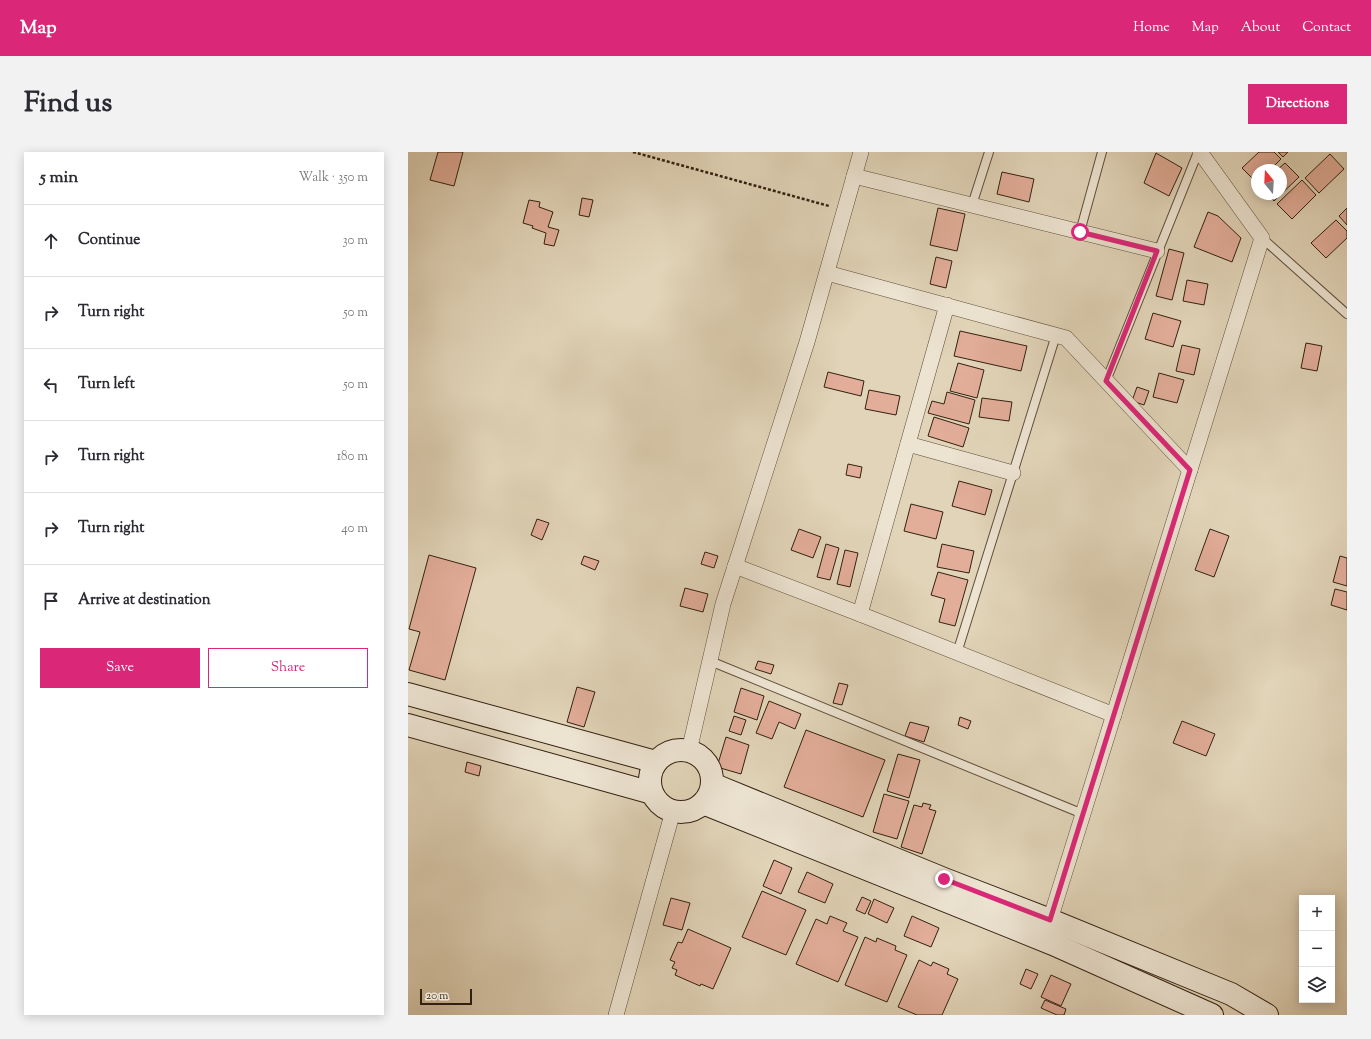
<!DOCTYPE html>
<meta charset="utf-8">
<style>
:root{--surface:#fff;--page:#f2f2f3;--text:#2b2b33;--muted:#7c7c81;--line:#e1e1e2;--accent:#db2777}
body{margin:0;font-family:"Sorts Mill Goudy",serif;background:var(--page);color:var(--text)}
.controls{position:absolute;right:12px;bottom:12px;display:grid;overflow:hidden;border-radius:0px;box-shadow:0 2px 10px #0003}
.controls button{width:36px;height:36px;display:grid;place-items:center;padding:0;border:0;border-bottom:1px solid var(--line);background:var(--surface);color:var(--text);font:20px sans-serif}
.compass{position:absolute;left:843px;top:12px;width:36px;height:36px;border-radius:50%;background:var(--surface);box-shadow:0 2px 10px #0003;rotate:342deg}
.scale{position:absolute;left:12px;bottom:10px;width:52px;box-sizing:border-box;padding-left:4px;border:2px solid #332010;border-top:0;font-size:11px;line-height:14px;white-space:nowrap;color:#332010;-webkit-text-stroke:3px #ece3d1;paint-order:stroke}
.stop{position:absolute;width:12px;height:12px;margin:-9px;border:3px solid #db2777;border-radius:50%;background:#fff}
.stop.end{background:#db2777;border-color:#fff;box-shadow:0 1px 4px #0008}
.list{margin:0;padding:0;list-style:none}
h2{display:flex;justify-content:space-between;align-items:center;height:52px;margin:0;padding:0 16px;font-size:17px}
h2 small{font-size:13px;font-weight:400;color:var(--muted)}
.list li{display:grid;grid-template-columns:26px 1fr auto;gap:12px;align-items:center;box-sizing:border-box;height:72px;padding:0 16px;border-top:1px solid var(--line)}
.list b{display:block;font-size:15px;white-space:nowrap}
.list em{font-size:13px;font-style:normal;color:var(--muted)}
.actions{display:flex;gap:8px;padding:12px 16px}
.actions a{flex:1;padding:9px 0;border:1px solid var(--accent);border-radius:0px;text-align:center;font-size:14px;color:var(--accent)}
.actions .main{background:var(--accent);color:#fff}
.icon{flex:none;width:22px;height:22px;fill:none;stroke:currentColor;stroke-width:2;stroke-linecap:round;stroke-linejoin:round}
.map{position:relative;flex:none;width:939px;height:863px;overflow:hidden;border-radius:0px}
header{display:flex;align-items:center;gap:24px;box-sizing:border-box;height:56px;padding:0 20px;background:var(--accent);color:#fff}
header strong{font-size:19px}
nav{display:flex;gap:22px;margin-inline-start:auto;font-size:14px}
.intro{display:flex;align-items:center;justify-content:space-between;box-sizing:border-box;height:96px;padding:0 24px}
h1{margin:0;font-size:28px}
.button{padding:10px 18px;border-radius:0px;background:var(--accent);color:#fff;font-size:14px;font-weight:700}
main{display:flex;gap:24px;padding:0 24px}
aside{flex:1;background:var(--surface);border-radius:0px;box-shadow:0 2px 10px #0003}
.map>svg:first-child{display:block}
.building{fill:#e2ad99;stroke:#332010}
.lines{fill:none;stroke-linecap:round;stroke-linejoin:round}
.lane-casing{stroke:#5e4d3a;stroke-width:10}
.street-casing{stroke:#5e4d3a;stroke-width:16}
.secondary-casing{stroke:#332010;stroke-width:24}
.path{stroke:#332010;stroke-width:2.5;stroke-dasharray:3 2;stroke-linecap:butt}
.lane{stroke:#ece3d1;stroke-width:8}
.street{stroke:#ece3d1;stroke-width:15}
.secondary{stroke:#ece3d1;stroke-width:22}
.route{stroke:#db2777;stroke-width:5}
</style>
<header>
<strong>Map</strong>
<nav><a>Home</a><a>Map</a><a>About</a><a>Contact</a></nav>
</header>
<div class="intro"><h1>Find us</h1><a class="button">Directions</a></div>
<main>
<aside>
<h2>5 min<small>Walk · 350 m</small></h2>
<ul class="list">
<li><svg class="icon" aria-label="ahead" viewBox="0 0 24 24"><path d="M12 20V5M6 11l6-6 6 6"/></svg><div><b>Continue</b></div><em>30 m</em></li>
<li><svg class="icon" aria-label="right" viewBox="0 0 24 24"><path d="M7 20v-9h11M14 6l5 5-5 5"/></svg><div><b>Turn right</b></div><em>50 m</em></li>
<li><svg class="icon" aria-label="left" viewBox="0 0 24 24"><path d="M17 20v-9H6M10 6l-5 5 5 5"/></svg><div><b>Turn left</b></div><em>50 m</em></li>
<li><svg class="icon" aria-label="right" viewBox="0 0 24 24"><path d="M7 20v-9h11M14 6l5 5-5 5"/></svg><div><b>Turn right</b></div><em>180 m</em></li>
<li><svg class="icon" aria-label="right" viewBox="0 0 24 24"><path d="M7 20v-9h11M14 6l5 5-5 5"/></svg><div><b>Turn right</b></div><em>40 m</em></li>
<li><svg class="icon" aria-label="arrive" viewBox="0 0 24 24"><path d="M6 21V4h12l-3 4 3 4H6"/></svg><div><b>Arrive at destination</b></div></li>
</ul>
<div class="actions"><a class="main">Save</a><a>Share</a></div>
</aside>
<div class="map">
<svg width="939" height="863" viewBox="0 0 939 863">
<rect width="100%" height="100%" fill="#e1d4b8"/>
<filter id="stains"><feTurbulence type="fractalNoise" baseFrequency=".005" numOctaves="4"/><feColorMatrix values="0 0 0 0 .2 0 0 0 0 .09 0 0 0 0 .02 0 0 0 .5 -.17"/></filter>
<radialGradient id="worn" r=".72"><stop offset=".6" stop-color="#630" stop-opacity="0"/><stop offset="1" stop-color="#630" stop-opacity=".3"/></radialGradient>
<g class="building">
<path d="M30,0H55L46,34L22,28Z"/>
<path d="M851,0H866L873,7L862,18H849V31L834,16Z"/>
<path d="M870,0H880L875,5Z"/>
<path d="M748,1L774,16L761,44L736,31Z"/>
<path d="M922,2L936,17L911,41L897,26Z"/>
<path d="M877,11L891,25L866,49L860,42H873V18H869Z"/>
<path d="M594,20L626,27L621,50L589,42Z"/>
<path d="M894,28L908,43L884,67L869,52Z"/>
<path d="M174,46L185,48L181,65L171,63Z"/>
<path d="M121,48L132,50L131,55L145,60L140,75L151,78L146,94L136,92L138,81L124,76L125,74L115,71Z"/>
<path d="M530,56L557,62L549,99L522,93Z"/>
<path d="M939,56V73L931,64Z"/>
<path d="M800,60L810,64L833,86L824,110L786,95Z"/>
<path d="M928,68L939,79V86L918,106L903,91Z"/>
<path d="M761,97L776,101L764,148L748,144Z"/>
<path d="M528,105L544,109L538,136L522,132Z"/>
<path d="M779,128L800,132L796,153L775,149Z"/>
<path d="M745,161L773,169L765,195L737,187Z"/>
<path d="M552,179L619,194L613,219L546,204Z"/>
<path d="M898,191L914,194L909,219L893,216Z"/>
<path d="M774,193L792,197L786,223L768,219Z"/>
<path d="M550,211L576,218L569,246L542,239Z"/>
<path d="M420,220L456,229L453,244L416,235Z"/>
<path d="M751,221L776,228L769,251L745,245Z"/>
<path d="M729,235L741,239L736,253L724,249Z"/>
<path d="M461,238L492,244L488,263L457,257Z"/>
<path d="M539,240L567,248L561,272L520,261L524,249L536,252Z"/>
<path d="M574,246L604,250L601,269L571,265Z"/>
<path d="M526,265L561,276L555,295L520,284Z"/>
<path d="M440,312L454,315L452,326L438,323Z"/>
<path d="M551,329L584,338L577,363L544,354Z"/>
<path d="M503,352L535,360L528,387L496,379Z"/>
<path d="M129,367L141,371L134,388L123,383Z"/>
<path d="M391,377L413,385L405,406L383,398Z"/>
<path d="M802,377L821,384L806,425L787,418Z"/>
<path d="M418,392L431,396L422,428L409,425Z"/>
<path d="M534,392L566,399L561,421L529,415Z"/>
<path d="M437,398L450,401L442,435L429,432Z"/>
<path d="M297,400L310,404L306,416L293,412Z"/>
<path d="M21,403L68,416L37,528L1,518L12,480L1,477Z"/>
<path d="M176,404L191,409L187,418L173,412Z"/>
<path d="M932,404L939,406V434L925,430Z"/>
<path d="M530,420L560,428L547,474L531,470L537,447L523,443Z"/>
<path d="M277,436L300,442L295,460L272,454Z"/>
<path d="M927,437L939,440V458L923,453Z"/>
<path d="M350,509L366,513L363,522L347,517Z"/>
<path d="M431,531L440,533L434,553L425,551Z"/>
<path d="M169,535L187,540L176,575L159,570Z"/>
<path d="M333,536L356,544L349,568L326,560Z"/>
<path d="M361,549L393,562L387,577L371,570L364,587L348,581Z"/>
<path d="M326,564L338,568L333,583L321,579Z"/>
<path d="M552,565L563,569L560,577L550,573Z"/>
<path d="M774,569L807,582L798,604L765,591Z"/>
<path d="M502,570L521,575L516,590L497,584Z"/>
<path d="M398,578L477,608L455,665L376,635Z"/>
<path d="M318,585L341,593L333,622L309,615Z"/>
<path d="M490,602L512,608L501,646L479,639Z"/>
<path d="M59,610L73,614L71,624L57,620Z"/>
<path d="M476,642L501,649L489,687L465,680Z"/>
<path d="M515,651L523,653L521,657L528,659L514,702L493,695L506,653L514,655Z"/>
<path d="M366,708L384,716L373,742L355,734Z"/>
<path d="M399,720L425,732L417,751L390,740Z"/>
<path d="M354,739L398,758L378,803L334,785Z"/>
<path d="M454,745L463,749L457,762L448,758Z"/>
<path d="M263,746L282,751L274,778L255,773Z"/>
<path d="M466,747L486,756L479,771L460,762Z"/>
<path d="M422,764L439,771L435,779L450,785L430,830L388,812L408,767L419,772Z"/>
<path d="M504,764L531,776L523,795L496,784Z"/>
<path d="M280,777L323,796L305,837L293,832L292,834L267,823L269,818L264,816L267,810L262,808L270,790L274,791Z"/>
<path d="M457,785L468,790L469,786L488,794L487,798L499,803L479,850L437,833Z"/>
<path d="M511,808L523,814L525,810L541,817L539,822L550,827L534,863H509L490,855Z"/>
<path d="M618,817L630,822L623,837L612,832Z"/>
<path d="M643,823L663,832L653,854L633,845Z"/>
<path d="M637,848L658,857L656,863H649L633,856Z"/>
</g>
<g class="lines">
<g class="lane-casing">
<g id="lane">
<path d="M564,53L581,0"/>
<path d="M672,80L694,0"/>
<path d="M854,86L939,162"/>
<path d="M698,229L790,0"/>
<path d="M549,501L648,183"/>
<path d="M302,509L675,662"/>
</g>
</g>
<g class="street-casing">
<g id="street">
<path d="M446,24L749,99"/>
<path d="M419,121L658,186L782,318"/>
<path d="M500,292L605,321"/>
<path d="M327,414L452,462L706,563"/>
<path d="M452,462L539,153"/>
<path d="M281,599L315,452L399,190L453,0"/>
<path d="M642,768L854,86L792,0"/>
<path d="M208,863L265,659"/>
</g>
</g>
<g class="secondary-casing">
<g id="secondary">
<path d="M0,542L248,610"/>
<path d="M0,573L244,641"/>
<circle cx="273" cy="629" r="31"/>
<path d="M304,632L536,727L642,768L823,842L859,863"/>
<path d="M295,651L645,792L804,863"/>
</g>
</g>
<path class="path" d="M225,0L421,54"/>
<use href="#lane" class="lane"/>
<use href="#street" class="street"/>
<use href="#secondary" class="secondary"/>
</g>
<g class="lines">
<path class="route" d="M536,727L642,768L782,318L698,229L749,99L672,80"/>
</g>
<rect width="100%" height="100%" filter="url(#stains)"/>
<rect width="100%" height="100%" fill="url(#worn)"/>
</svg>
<div class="controls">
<button>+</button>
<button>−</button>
<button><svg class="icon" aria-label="layers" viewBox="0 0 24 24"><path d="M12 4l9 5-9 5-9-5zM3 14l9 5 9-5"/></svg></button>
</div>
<svg class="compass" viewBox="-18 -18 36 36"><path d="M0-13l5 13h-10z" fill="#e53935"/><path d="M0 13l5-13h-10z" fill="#7c7c81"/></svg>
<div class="scale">20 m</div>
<div class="stop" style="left:672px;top:80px"></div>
<div class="stop end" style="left:536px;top:727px"></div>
</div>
</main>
